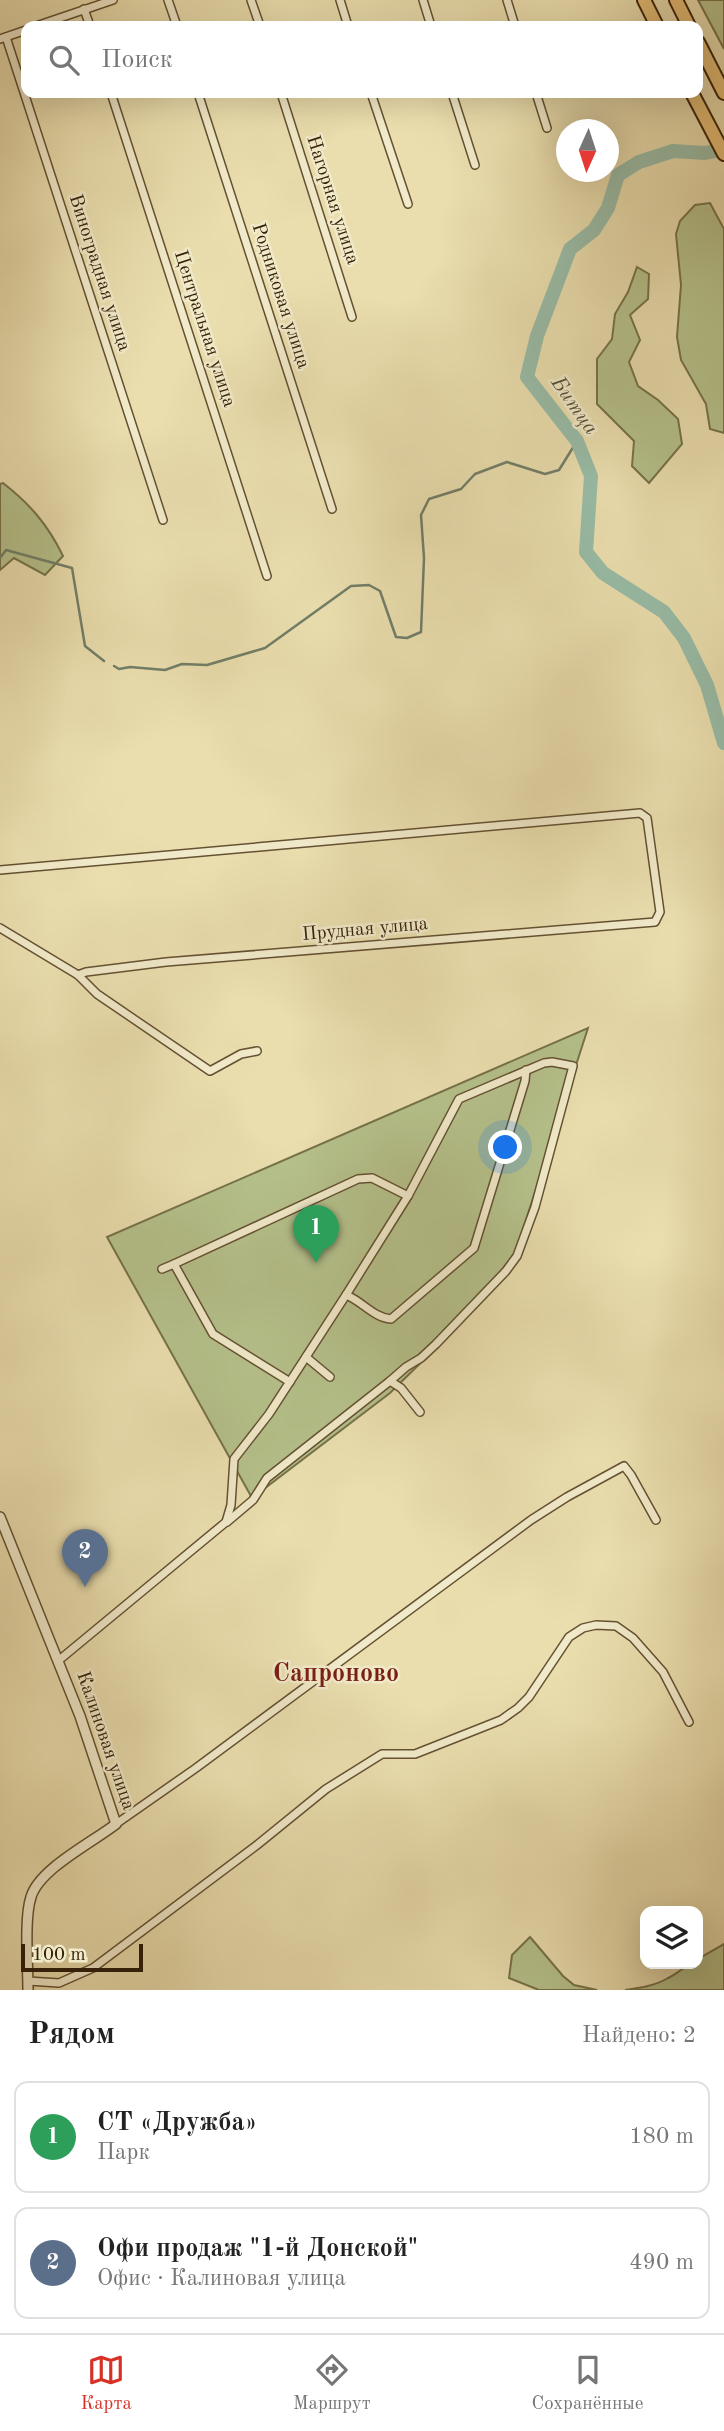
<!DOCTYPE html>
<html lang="ru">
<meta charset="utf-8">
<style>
:root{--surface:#fff;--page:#f6f6f6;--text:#222;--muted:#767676;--line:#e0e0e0;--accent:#d93025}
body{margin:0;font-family:"Old Standard TT",serif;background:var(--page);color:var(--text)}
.controls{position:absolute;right:21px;bottom:21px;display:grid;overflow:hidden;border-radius:14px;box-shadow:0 7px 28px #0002}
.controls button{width:63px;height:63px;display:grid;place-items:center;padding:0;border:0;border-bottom:2px solid var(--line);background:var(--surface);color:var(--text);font:35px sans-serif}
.compass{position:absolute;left:556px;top:119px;width:63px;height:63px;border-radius:50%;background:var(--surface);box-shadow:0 7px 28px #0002;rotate:183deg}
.scale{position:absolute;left:21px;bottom:18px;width:122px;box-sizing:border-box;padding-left:7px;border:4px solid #372209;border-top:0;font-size:19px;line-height:24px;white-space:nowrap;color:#372209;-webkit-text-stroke:5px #f1eaca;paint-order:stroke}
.you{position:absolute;left:506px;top:1148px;width:24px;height:24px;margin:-18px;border:5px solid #fff;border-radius:50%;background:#1a73e8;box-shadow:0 0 0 10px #1a73e833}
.badge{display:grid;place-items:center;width:46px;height:46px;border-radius:50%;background:var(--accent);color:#fff;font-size:23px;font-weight:700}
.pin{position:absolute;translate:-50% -58px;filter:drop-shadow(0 2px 4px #0008)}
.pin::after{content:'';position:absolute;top:37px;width:24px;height:21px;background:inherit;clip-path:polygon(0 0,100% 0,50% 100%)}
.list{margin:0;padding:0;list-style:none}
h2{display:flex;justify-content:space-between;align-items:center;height:91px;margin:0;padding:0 28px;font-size:30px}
h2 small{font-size:23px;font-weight:400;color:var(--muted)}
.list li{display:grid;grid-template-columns:46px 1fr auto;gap:21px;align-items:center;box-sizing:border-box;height:112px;margin:0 14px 14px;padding:0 14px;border:2px solid var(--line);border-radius:14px}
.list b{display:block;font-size:26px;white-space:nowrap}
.list p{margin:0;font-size:23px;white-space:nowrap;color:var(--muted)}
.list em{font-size:23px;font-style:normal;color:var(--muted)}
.icon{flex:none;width:38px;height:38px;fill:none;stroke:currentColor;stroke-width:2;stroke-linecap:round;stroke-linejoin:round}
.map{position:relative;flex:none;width:724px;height:1990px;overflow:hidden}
.search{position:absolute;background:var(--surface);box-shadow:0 7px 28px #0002;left:21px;right:21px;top:21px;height:77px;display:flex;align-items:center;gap:18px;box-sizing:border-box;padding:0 24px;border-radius:14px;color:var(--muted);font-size:26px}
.sheet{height:343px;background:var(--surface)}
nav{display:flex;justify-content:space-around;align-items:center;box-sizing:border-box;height:98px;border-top:2px solid var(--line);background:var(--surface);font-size:19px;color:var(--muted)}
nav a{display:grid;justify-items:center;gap:4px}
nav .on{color:var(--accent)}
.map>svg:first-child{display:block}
.green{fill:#b5c18b;stroke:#76724a;stroke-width:2}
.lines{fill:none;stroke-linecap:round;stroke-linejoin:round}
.stream{stroke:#717e68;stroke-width:2.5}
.river{stroke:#98bca7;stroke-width:14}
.minor-casing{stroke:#645132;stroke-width:10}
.tertiary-casing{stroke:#645132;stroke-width:12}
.motorway-casing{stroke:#372209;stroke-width:16}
.minor{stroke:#f1eaca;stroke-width:7}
.tertiary{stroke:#f1eaca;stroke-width:9}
.motorway{stroke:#e5bf77;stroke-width:12}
.labels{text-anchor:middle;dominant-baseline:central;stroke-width:5;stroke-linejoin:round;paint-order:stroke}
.street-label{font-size:19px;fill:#372209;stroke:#f1eaca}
.water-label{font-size:21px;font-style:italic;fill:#545038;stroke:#f1eaca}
.district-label{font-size:26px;font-weight:bold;fill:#7a1f14;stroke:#f1eaca}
</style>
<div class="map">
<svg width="724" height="1990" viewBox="0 0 724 1990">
<rect width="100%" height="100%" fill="#eadeae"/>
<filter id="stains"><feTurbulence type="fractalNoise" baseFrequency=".00286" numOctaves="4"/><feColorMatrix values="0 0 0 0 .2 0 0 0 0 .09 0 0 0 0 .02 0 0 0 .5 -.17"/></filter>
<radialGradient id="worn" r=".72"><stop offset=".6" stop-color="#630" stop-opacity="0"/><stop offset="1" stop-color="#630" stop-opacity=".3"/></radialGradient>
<g class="green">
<path d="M698,0H724V49Z"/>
<path d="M710,203L724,229V433L710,429L706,404L681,360L677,337L681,285L676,234L680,221L695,205Z"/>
<path d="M637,267L649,274L648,299L630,315L640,340L629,362L638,386L658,400L678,419L682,444L649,483L632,466L634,441L597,404V359L612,339L615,314L628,292Z"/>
<path d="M3,483C30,504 48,525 63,556L45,575L14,558L0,570V484Z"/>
<path d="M588,1028L515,1254L445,1339L390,1393L252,1498L107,1237Z"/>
<path d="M530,1937L563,1976L574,1985L597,1990H539L509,1978L512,1955Z"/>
<path d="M724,1944V1990H625C639,1988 655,1986 668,1978C679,1973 685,1964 698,1964V1959Z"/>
</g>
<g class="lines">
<g class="stream">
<path d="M0,558L6,550L72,568L85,646L104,661"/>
<path d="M114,666L119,669L130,667L165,670L182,664L207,665L265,648L351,586L369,585L380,591L396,637L407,638L421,632L424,558L421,515L429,499L461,489L475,474L507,462L545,474L559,470L577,441"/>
</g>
<path class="river" d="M724,149L705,153L673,151L639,162L618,175L608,208L594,230L570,249L537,336L527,377L577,441L591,476L586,552L603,573L664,612L684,638L707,685L724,743"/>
<g class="minor-casing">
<g id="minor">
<path d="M168,0L177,26"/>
<path d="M251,0L260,26"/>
<path d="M340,0L348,26"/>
<path d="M423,0L431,26"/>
<path d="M507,0L515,26"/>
<path d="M84,9L90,26"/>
<path d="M36,26L113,0"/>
<path d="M6,37L163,520"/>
<path d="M0,39L26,30"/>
<path d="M111,93L267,576"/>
<path d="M198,93L332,509"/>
<path d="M281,93L352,317"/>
<path d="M371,93L408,204"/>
<path d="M452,93L475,165"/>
<path d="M536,93L547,128"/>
<path d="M0,870L640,813L647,818L660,912L655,922L166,962L86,972L78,975"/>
<path d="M0,928L78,975L97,994L210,1071L241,1054L257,1051"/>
<path d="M174,1264L358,1179L372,1178L408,1196"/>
<path d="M162,1269L174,1264L213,1334L290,1382"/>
<path d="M346,1295C362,1301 374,1318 391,1319L474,1248L525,1081L526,1070"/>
<path d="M306,1357L330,1377"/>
<path d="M227,1522L253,1500L267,1478L390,1381"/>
<path d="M58,1661L226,1522L231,1505L234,1459L269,1414L346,1295L408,1196L459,1099L544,1063L552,1062L573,1066L535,1207L517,1256L506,1271L436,1344L421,1358L406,1367L390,1381L401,1388L420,1412"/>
<path d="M116,1824L196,1768L531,1520L567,1497L624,1466L631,1475L656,1520"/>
<path d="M28,1981L59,1983L93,1968L257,1845L326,1789L382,1754H415L501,1720L518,1708L529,1697L569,1637L583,1628L596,1625L616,1626L633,1638L663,1672L689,1722"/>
</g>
</g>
<g class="tertiary-casing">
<path id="tertiary" d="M0,1517L80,1716L116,1824C93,1842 39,1869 31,1897C24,1918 28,1966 28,1990"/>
</g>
<g class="motorway-casing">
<g id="motorway">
<path d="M644,0L657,26"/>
<path d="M676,0L689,26"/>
<path d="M698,42L724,93"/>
<path d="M692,93L724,154"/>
</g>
</g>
<use href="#minor" class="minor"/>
<use href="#tertiary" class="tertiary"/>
<use href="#motorway" class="motorway"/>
</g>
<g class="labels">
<g class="street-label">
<text transform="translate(332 200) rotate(72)">Нагорная улица</text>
<text transform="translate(99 273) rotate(72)">Виноградная улица</text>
<text transform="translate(280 296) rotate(72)">Родниковая улица</text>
<text transform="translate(204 329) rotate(72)">Центральная улица</text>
<text transform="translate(365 930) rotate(-5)">Прудная улица</text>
<text transform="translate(105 1741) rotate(71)">Калиновая улица</text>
</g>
<g class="water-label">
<text transform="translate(574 406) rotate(55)">Битца</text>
</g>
<g class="district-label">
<text x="336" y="1674">Сапроново</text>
</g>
</g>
<rect width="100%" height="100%" filter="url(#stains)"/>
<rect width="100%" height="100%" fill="url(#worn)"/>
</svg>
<div class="controls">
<button><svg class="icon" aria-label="layers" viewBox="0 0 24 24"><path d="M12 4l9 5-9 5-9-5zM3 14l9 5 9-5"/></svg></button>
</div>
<svg class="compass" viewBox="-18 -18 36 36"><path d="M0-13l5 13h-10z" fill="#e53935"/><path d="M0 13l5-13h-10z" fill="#767676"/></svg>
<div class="scale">100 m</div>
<div class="you"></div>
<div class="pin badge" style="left:316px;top:1263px;background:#2e9e5b">1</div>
<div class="pin badge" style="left:85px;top:1587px;background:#5c6f8a">2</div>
<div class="search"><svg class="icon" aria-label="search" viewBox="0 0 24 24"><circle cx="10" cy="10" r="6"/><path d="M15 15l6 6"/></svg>Поиск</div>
</div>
<section class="sheet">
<h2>Рядом<small>Найдено: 2</small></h2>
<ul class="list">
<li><span class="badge" style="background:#2e9e5b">1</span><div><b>СТ «Дружба»</b><p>Парк</p></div><em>180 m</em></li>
<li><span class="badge" style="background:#5c6f8a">2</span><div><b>Офи продаж &quot;1-й Донской&quot;</b><p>Офис · Калиновая улица</p></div><em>490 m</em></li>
</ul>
</section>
<nav>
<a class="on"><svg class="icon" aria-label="map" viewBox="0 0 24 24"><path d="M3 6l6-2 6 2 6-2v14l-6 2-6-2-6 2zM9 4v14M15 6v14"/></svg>Карта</a>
<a><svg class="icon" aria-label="directions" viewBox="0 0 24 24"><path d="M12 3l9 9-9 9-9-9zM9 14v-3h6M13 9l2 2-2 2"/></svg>Маршрут</a>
<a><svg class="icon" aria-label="saved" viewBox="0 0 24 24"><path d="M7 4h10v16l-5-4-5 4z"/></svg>Сохранённые</a>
</nav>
